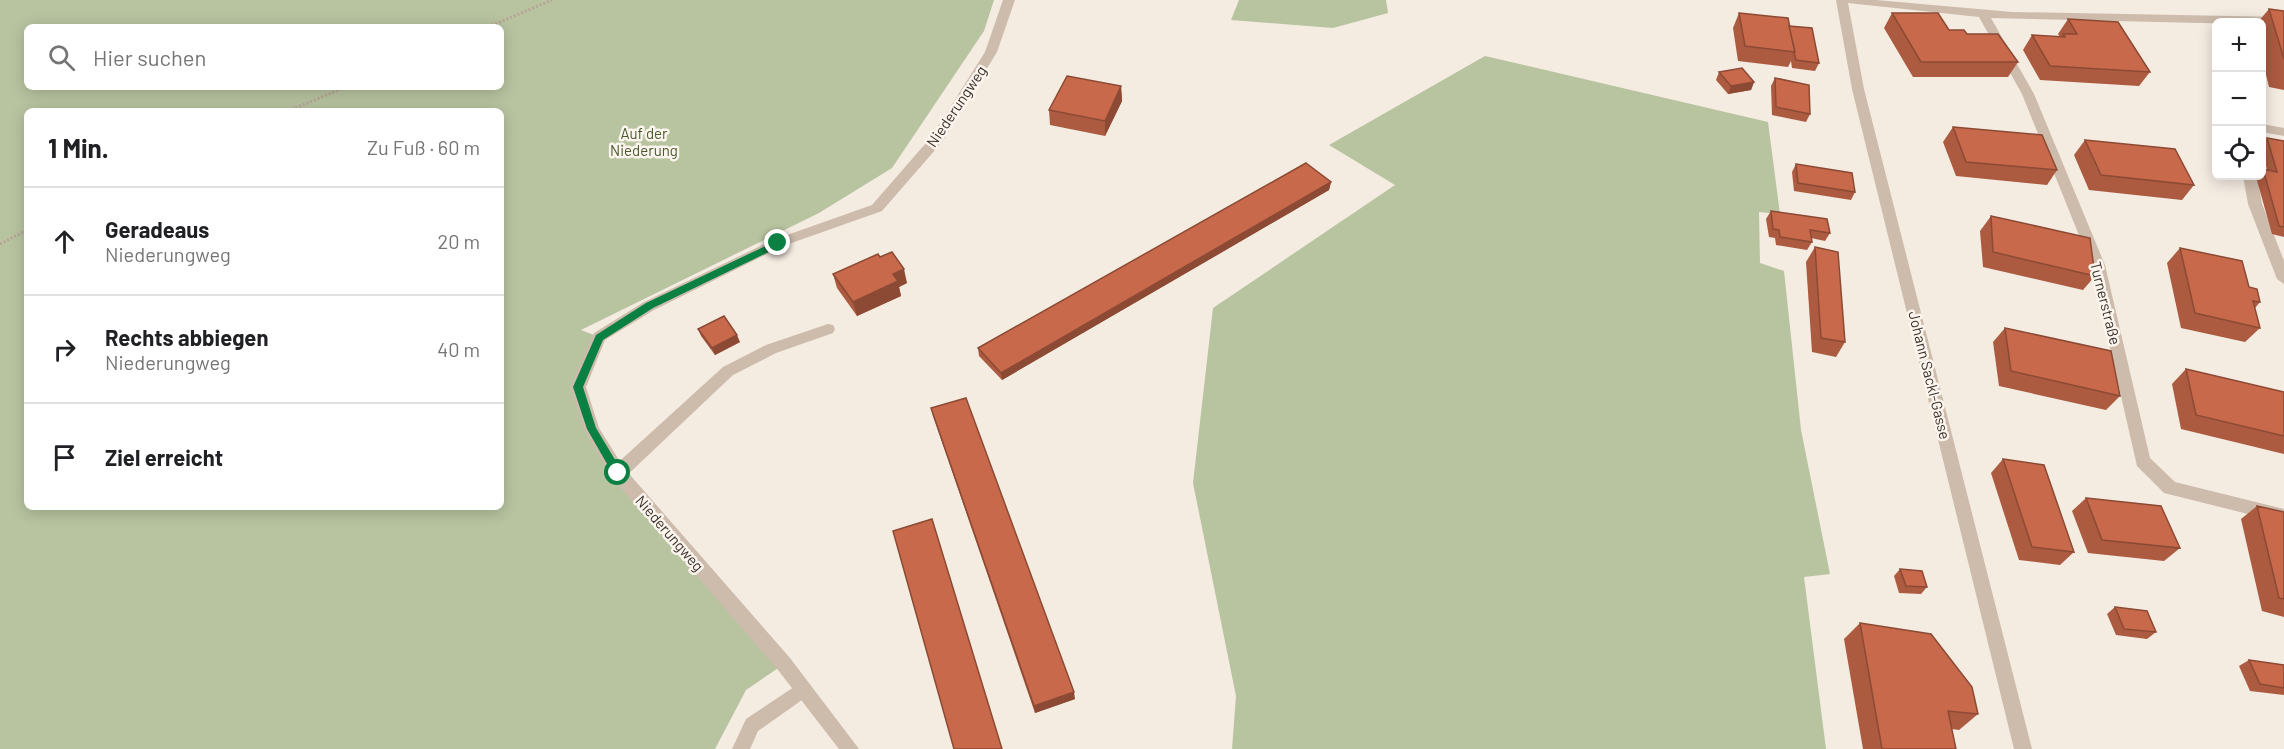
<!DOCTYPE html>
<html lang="de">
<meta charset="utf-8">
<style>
:root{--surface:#fff;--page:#f2f2f2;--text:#202124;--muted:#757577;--line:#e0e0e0}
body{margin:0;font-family:Barlow,sans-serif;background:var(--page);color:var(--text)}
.controls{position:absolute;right:18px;top:18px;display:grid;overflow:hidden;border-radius:9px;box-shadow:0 3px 15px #0003}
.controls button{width:54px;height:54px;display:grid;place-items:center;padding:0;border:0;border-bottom:2px solid var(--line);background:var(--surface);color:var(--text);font:30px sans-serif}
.stop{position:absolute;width:18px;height:18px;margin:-14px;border:4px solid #0b8043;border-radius:50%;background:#fff}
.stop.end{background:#0b8043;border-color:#fff;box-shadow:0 2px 6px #0008}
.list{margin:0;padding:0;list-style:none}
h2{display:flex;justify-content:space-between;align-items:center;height:78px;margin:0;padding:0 24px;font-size:26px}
h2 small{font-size:20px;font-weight:400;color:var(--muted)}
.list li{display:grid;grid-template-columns:39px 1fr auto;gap:18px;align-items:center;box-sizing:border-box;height:108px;padding:0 24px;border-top:2px solid var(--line)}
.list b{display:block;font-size:22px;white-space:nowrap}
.list p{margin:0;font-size:20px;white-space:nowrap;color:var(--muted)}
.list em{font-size:20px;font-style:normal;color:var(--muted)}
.icon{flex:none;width:33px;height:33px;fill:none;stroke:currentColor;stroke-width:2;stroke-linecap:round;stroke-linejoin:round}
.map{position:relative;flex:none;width:2284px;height:749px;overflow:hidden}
.search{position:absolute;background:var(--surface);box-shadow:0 3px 15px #0003;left:24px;top:24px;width:480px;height:66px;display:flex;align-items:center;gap:15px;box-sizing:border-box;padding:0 21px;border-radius:9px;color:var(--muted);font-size:22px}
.panel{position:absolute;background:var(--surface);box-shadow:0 3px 15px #0003;left:24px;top:108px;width:480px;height:402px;border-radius:9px}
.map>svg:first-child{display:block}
.green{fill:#b8c4a0;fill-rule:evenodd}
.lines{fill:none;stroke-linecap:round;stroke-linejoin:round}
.path{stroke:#b9a596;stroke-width:3;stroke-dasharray:2 2;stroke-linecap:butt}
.service{fill:#cdbbac;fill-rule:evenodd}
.minor{fill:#cdbbac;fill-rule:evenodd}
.wall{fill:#ac5a40}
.shaded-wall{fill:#8c4a34}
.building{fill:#c8694b;stroke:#8c4a34;stroke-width:1.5}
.route{fill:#0b8043}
.labels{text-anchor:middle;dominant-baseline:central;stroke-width:5;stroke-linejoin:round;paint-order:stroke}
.street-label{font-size:15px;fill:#3b302b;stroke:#fbf5ee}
.park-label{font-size:15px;fill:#4a5a2e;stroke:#fbf5ee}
</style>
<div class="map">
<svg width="2284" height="749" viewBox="0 0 2284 749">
<rect width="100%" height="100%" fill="#f4ebe1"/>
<g class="green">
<path d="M0,0H994L984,31L892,168L819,213L581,330L599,337L578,387L592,429L784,664L746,690L715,749H0ZM27,27H501V87H27ZM27,111H501V507H27Z"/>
<path d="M1239,0H1386L1388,13L1333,28L1231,20Z"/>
<path d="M1485,56L1768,122L1780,214L1759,212L1760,263L1784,271L1801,430L1830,574L1804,577L1826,749H1232L1236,696L1193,483L1213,308L1395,185L1329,145Z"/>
</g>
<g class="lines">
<g class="path">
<path d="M488,27L552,0"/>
<path d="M288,111L346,87"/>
<path d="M0,244L27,230"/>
</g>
<g class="service">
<path d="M2262,124L2284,128V136L2262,132Z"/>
<path d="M2243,176H2257L2262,204L2284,261V284L2277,279L2248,204Z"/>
<path d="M828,324L833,325L835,329L833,333L776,353L733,375L624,478L618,480L612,478L610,473L612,468L723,367L766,345Z"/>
<path d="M803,681L809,683L812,689L809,695L758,731L750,749H732L746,719Z"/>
</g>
<g class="minor">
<path d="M1003,0H1015L997,52L942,142L882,211L783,246L654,310L605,340L586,387L599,428L624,468L790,658L859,749H839L778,670L612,478L584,429L570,387L594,333L644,302L773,240L872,205L932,136L985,52Z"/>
<path d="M1836,0H1876L2012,12L2284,17V25L1991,18L2034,94L2105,265L2150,458L2175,482L2284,509V523L2164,493L2137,466L2091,265L2022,94L1979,17L1848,3L1864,89L2032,749H2014L1852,89Z"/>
</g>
</g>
<g class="wall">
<path d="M2269,9L2284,11V90L2269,87L2262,59V22H2258Z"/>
<path d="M1739,13L1789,26L1819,63L1815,71L1792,68L1791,61L1788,67L1738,61L1733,28Z"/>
<path d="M1892,13L1949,30L1967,34L2018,62L2008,77H1913L1884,28Z"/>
<path d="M2068,19L2150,72L2139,86L2040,80L2023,50L2032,35L2060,37L2058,34Z"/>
<path d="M1719,72L1754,82L1751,90L1728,94L1716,80Z"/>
<path d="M1775,78L1810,114L1806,122L1772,115L1771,86Z"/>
<path d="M1121,86L1122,101L1105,136L1050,125L1049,110Z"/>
<path d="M1953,127L2057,170L2047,185L1956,176L1943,142Z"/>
<path d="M2267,138L2284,141V237L2272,234L2256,177L2257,176H2262V171L2263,169L2267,170L2262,149V145Z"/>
<path d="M2085,140L2194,185L2182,200L2089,190L2074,155Z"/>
<path d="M1796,164L1855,192L1851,200L1794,191L1792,172Z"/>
<path d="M1331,182L1329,190L1002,380L979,356L978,348Z"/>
<path d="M1771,211L1830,233L1825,241L1811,238L1812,242L1807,250L1776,245L1775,238L1769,237L1766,219Z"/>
<path d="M1991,216L2095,276L2083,290L1983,267L1980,231Z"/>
<path d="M1815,247L1845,342L1836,357L1812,352L1806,262Z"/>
<path d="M2180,248L2249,287L2260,302L2255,308L2260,328L2245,342L2181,328L2167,263Z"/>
<path d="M880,257L907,283L899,287L901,296L857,316L837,288L833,274Z"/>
<path d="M2005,328L2120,396L2106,410L1999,386L1993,342Z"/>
<path d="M698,329L740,342L715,355L701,336Z"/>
<path d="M2186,369L2284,392V454L2181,429L2172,384Z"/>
<path d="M931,408L1075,699L1035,713L933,416Z"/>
<path d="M2003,459L2074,552L2060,565L2019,560L1991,473Z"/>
<path d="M2086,498L2180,548L2164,561L2088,553L2072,511Z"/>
<path d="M2257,506L2284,512V617L2262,611L2241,519Z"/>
<path d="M1900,569L1927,587L1921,594L1899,593L1894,576Z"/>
<path d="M2115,607L2156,632L2147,639L2116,635L2107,614Z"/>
<path d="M1860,623L1978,714L1959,730L1952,729L1956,749H1863L1844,639Z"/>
<path d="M2249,660L2284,665V695L2250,691L2239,666Z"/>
</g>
<g class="shaded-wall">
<path d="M1754,82L1751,90L1728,94L1731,86Z"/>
<path d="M1121,86L1122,101L1105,136V121Z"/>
<path d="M1331,182L1329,190L1002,380L1001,373Z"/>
<path d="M904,269L907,283L899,287L901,296L857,316L853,302L893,274Z"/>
<path d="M737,335L740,342L715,355L712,348Z"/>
<path d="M1074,692L1075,699L1035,713L1034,706Z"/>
</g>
<g class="building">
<path d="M2269,9L2284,11V59Z"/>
<path d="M1739,13L1788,18L1795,52L1745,46Z"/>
<path d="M1892,13H1938L1949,30H1964L1967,34H1998L2018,62H1921Z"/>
<path d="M2068,19L2118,22L2150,72L2050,66L2032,35L2065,37L2063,34H2077Z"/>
<path d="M1789,26L1812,28L1819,63L1796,60L1794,53L1795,52Z"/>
<path d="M1742,68L1754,82L1731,86L1719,72Z"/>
<path d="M1067,76L1121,86L1105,121L1049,110Z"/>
<path d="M1775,78L1809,85L1810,114L1776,107Z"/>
<path d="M1953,127L2042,135L2057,170L1966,162Z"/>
<path d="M2267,138L2284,141V227L2279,226L2263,169L2277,172Z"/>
<path d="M2085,140L2175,149L2194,185L2101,175Z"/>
<path d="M1306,163L1331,182L1001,373L978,348Z"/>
<path d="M1796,164L1852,173L1855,192L1798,183Z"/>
<path d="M1771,211L1827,219L1830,233L1810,230L1812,242L1780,237L1779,230L1773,229Z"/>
<path d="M1991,216L2090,238L2095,276L1993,252Z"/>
<path d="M1815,247L1838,252L1845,342L1821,338Z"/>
<path d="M2180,248L2242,261L2249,287L2257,289L2260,302L2253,301L2260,328L2195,313Z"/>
<path d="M892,252L904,269L893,274L898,281L853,302L833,274L878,254L880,257Z"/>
<path d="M724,316L737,335L712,348L698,329Z"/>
<path d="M2005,328L2111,351L2120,396L2011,371Z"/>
<path d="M2186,369L2284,392V436L2196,415Z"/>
<path d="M966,398L1074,692L1034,706L931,408Z"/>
<path d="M2003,459L2044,465L2074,552L2032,547Z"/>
<path d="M2086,498L2161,506L2180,548L2102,540Z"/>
<path d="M2257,506L2284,512V599L2279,598Z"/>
<path d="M932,519L1002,749H954L893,531Z"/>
<path d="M1900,569L1922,571L1927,587L1906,586Z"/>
<path d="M2115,607L2147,611L2156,632L2124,629Z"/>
<path d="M1860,623L1931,634L1972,687L1978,714L1948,711L1956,749H1882Z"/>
<path d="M2249,660L2284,665V688L2260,684Z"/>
</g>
<path class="route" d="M778,240L783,243L781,246L653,308L603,340L583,387L596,428L623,473L618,477L614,476L587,429L573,387L596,335L646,303Z"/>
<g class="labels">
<g class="street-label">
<text transform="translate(956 106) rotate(-56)">Niederungweg</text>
<text transform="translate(2106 303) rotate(76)">Turnerstraße</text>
<text transform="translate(1930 375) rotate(76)">Johann Sackl-Gasse</text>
<text transform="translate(670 533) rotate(49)">Niederungweg</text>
</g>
<g class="park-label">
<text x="644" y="133">Auf der<tspan x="644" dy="17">Niederung</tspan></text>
</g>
</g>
</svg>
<div class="controls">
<button>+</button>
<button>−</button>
<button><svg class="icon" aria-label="locate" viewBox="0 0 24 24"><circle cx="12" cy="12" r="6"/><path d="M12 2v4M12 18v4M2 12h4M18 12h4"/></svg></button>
</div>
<div class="stop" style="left:618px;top:473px"></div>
<div class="stop end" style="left:778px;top:243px"></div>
<div class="search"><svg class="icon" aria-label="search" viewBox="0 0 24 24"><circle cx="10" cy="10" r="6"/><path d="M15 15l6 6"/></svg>Hier suchen</div>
<section class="panel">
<h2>1 Min.<small>Zu Fuß · 60 m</small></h2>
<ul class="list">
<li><svg class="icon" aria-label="ahead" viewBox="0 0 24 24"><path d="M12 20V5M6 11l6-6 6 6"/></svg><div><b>Geradeaus</b><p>Niederungweg</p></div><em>20 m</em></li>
<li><svg class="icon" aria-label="right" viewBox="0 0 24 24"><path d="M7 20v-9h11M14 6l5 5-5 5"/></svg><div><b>Rechts abbiegen</b><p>Niederungweg</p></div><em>40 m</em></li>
<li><svg class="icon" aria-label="arrive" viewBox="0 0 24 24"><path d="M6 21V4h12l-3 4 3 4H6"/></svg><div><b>Ziel erreicht</b></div></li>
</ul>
</section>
</div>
